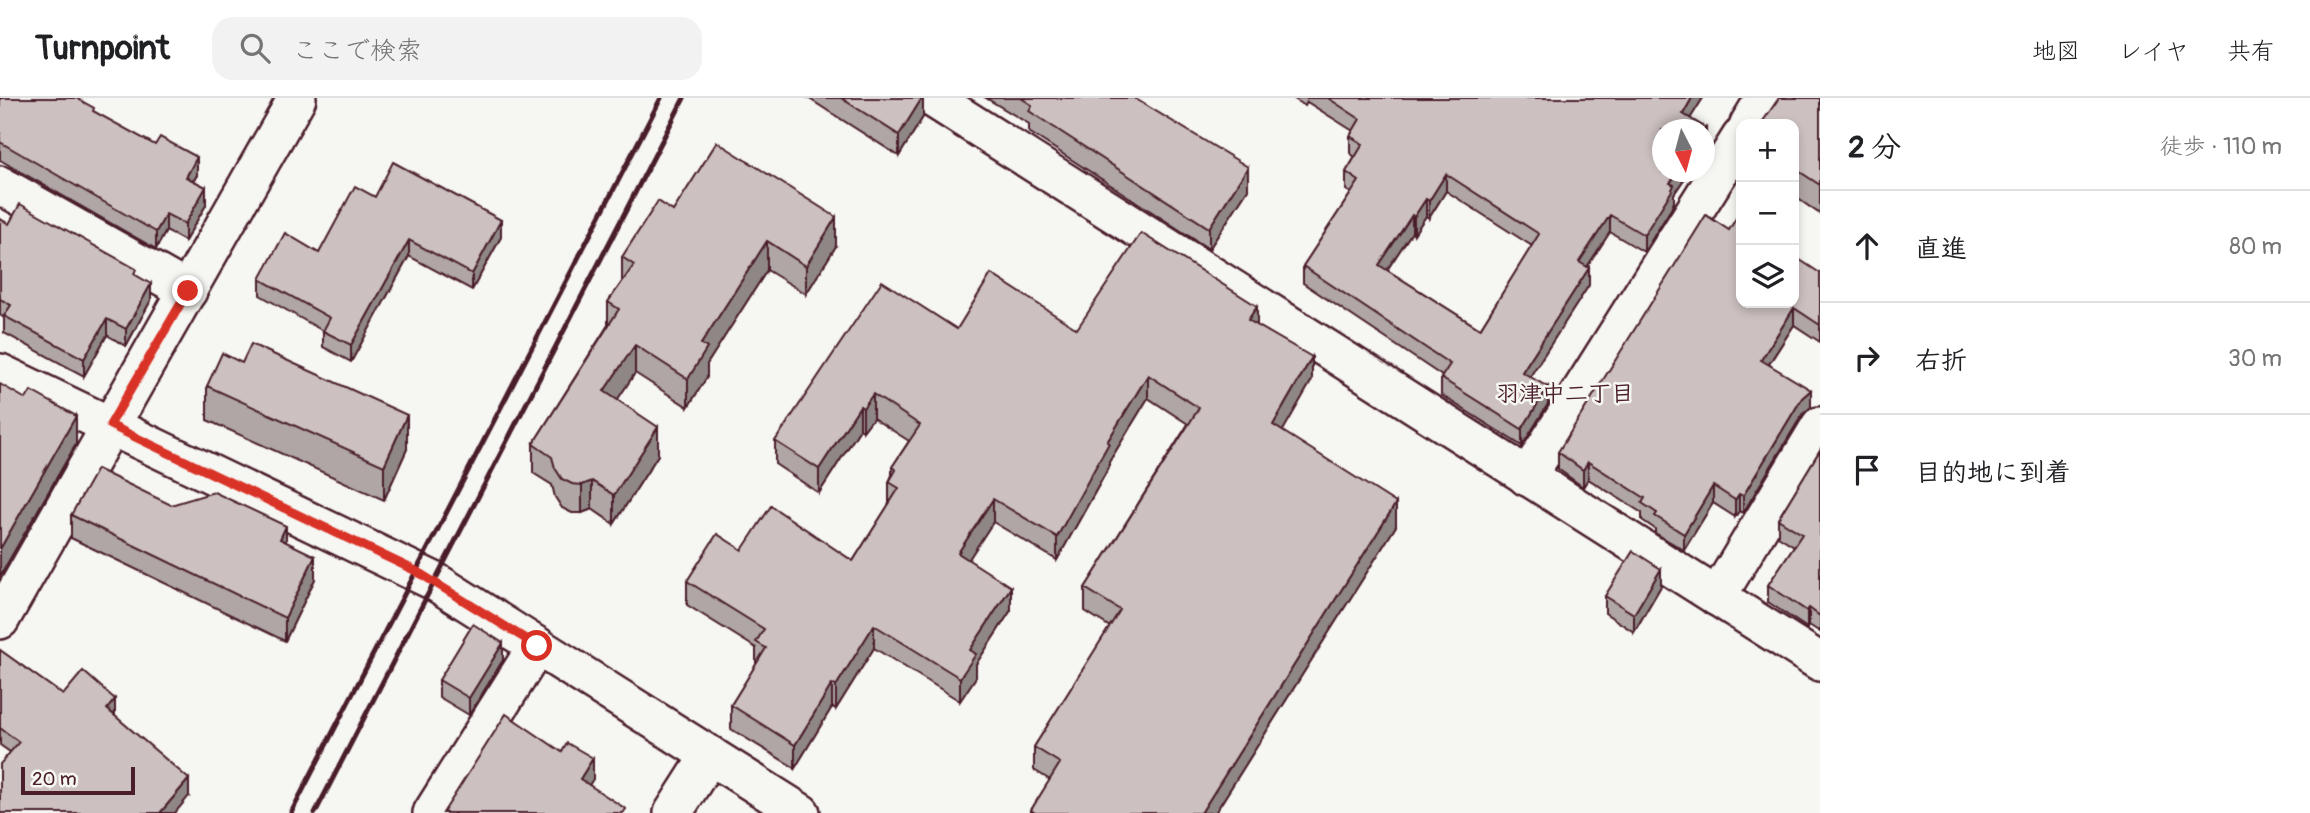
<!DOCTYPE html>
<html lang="ja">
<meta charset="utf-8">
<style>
:root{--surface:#fff;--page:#f2f2f2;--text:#202124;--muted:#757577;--line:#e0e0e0}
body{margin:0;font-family:Pangolin,"Klee One",sans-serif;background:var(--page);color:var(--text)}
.controls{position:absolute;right:21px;top:21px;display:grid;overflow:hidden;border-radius:14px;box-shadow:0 4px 10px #0003}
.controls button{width:63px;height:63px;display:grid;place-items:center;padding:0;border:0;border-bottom:2px solid var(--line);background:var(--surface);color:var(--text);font:35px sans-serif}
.compass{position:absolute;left:1652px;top:21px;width:63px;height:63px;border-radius:50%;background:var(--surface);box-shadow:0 4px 10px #0003;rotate:174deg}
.scale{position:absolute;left:21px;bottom:18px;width:114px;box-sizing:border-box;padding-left:7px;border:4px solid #4a1f2b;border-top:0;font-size:19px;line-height:24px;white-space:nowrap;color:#4a1f2b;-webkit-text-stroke:5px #f6f6f2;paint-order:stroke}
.stop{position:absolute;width:21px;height:21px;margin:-16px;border:5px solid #d93025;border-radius:50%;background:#fff}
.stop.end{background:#d93025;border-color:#fff;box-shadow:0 2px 7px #0008}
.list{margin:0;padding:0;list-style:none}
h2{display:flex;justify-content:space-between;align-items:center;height:91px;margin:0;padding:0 28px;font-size:30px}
h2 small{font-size:23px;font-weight:400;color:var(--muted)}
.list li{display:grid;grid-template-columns:46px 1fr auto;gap:21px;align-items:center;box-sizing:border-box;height:112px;padding:0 28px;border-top:2px solid var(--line)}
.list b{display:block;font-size:26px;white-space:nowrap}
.list em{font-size:23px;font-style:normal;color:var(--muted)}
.icon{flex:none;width:38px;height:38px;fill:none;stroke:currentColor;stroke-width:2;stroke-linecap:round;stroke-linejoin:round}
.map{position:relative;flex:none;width:1820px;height:715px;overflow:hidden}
header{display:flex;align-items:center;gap:42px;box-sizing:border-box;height:98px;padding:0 35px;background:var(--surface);border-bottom:2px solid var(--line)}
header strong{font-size:33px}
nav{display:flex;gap:38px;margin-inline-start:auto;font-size:24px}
.search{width:490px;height:63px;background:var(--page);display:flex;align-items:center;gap:18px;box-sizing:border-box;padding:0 24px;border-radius:21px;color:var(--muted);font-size:26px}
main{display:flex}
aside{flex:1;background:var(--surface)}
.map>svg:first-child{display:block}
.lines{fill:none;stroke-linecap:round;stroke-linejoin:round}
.minor-casing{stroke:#4a1f2b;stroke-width:42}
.minor{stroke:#f6f6f2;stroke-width:37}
.rail{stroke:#4a1f2b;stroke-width:5}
.wall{fill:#afa6a5;stroke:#4a1f2b;stroke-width:2;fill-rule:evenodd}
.shaded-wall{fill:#8f8786;stroke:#4a1f2b;stroke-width:2}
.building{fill:#ccc1c0;stroke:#4a1f2b;stroke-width:2;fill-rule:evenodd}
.route{stroke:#d93025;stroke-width:9}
.labels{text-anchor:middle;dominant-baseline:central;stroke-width:5;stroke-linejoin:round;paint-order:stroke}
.neighbourhood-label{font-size:23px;font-weight:bold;fill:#4a1f2b;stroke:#f6f6f2}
</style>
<header>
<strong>Turnpoint</strong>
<div class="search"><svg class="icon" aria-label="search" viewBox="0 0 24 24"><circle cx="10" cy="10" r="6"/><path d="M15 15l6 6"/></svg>ここで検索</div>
<nav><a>地図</a><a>レイヤ</a><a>共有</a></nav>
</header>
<main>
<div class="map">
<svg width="1820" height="715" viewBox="0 0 1820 715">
<rect width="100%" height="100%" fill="#f6f6f2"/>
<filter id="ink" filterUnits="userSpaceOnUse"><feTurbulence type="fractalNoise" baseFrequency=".0143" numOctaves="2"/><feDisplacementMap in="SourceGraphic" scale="14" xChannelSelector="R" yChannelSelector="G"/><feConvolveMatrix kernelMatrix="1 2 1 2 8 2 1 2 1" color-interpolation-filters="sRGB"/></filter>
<g filter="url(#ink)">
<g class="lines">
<g class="minor-casing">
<g id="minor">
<path d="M932,0L1820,564"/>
<path d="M1749,26L1765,0"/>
<path d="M0,87L188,193"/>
<path d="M0,275L434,483L801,715"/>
<path d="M1527,379L1741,39"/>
<path d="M1717,499L1820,328"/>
<path d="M0,522L297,0"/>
<path d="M432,715L537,548"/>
<path d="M673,715L710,657"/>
</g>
</g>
<use href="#minor" class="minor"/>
<g class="rail">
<path d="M291,715L661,0"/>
<path d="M315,715L684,0"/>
</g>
</g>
<g class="wall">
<path d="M0,0L94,14L197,77L194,83L206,107L185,143L166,133L156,151L0,62Z"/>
<path d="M808,0H923V19L899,58Z"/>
<path d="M986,0H1134L1248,91L1209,151L1029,34V26Z"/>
<path d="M1293,0H1703L1690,20L1706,47L1662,74H1689L1674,96V104L1671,111L1644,154L1610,134L1587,169L1589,187L1530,278L1548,306L1522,348L1441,297V280L1442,278L1303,185V168L1351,95L1346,92V74L1355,59L1350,55V38L1353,33L1307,4L1305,8ZM1446,93L1532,148L1480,231L1387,172L1412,134L1414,136L1426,118L1429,120Z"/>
<path d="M1820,0V116L1794,98V26Z"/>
<path d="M375,99L501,139L472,192L409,158L351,264L323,249V233L260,197V181L319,155Z"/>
<path d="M673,113L836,148L806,196L767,172L707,266V279L688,309L635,275L617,302L658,357L614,426L592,411L582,415H572L562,410L555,399L552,387L533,375V346L608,227V204L622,184V159Z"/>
<path d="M0,121L9,126L136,178L151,202L126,248L107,237L84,278L4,235V220L0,217Z"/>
<path d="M1820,175V244L1794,227L1769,266L1811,309L1802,317L1743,415L1739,413L1735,419L1713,405L1684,452L1655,435V431L1642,422V415L1588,381L1583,389L1558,371V354L1741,205Z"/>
<path d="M1257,228L1312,282L1282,333L1396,428L1215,715H1031V712L1050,682L1034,672V649L1110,529L1085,513V490L1188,326L1148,300L1109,364V369L1057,462L993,424L968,461L1011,512L976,566V579L960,603L874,550L836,611L832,609L795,670L731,631V607L756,567V550L687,507V483L742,452L853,463L889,406V384L892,377V369L909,343L873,320L863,333L860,331L819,395L775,366V343L957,231H1077Z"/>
<path d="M242,265L407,351L384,402L207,322V288Z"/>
<path d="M1820,352V534L1809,527L1807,530L1768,504V487L1794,448L1778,438V421Z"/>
<path d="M171,407L286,444L315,481L285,543L71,440V417Z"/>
<path d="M1661,488L1634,534L1605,515V498Z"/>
<path d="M0,552L63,597L115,618L189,698L10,654L0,647Z"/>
<path d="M503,562L469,617L439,599V582Z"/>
</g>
<g class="shaded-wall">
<path d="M922,0H923V19L899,58V37Z"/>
<path d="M1692,0H1703L1683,32V16Z"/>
<path d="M1706,30V47L1704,49V32Z"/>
<path d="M197,59V77L186,96V79Z"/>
<path d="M1248,69V91L1209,151V130Z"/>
<path d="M1678,74H1689L1674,96V104L1671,111L1644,154V137L1670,85Z"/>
<path d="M1446,76V93L1429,120V103Z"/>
<path d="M206,89V107L185,143V126Z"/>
<path d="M1426,101V118L1414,136V119Z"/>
<path d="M166,116V133L156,151V134Z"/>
<path d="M1412,117V134L1379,184V167Z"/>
<path d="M1610,117V134L1579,181V164Z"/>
<path d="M836,119V148L806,196V168Z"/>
<path d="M501,122V139L472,192V176Z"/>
<path d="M409,142V158L351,264V247Z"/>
<path d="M767,143V172L707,266V279L688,309V281L701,246Z"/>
<path d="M1589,170V187L1522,291V274Z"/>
<path d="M151,186V202L126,248V231Z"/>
<path d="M1257,208V231L1248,222Z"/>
<path d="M1794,210V227L1761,278V262Z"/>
<path d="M107,221V237L84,278V261Z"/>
<path d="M635,247V275L604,322V293Z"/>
<path d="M1312,259V282L1273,350V327Z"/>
<path d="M1148,277V300L1109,364V369L1057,462V439L1107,344Z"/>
<path d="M1548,289V306L1522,348V331Z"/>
<path d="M1811,292V309L1802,317L1743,415V398L1802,300Z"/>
<path d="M873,296V320L863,333V310Z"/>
<path d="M860,308V331L819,395V371Z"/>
<path d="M407,317V351L384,402V368Z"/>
<path d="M76,318V346L0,478V451Z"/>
<path d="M658,329V357L614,426V397Z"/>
<path d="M1588,364V381L1583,389V372Z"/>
<path d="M592,383V411L582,415V387Z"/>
<path d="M1713,388V405L1684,452V436Z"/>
<path d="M1739,396V413L1735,419V402Z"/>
<path d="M993,401V424L958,478V455Z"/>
<path d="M1396,405V428L1215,715H1201Z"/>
<path d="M286,428V451L280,441Z"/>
<path d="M315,458V481L285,543V520Z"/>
<path d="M1661,471V488L1634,534V516Z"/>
<path d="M1011,489V512L976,566V579L960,603V580L970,552Z"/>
<path d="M1809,510V527L1807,530V513Z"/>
<path d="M874,527V550L836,611V588Z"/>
<path d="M503,545V562L469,617V600Z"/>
<path d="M832,586V609L795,670V647Z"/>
<path d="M115,601V618L107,611Z"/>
<path d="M593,660V681L580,702V681Z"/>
<path d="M189,681V698L175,715H160Z"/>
</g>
<g class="building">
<path d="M0,0H76L94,10L93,13L155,47L160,39L197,59L186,79L206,89L185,126L166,116L156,134L0,44Z"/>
<path d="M841,0H922L899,37Z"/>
<path d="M1021,0H1134L1248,69L1209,130L1029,13L1032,7Z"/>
<path d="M1328,0H1692L1683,16L1706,30L1704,32H1662V74H1678L1670,85L1674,87L1671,94L1644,137L1610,117L1579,164L1589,170L1522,274L1548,289L1522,331L1441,280L1450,266L1303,168L1359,83L1346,74L1363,46L1350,38L1360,21ZM1446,76L1539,136L1480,231L1379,167L1412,117L1414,119L1426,101L1429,103Z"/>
<path d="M1779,0H1820V87L1794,70V26H1761Z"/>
<path d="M717,44L836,119L806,168L767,143L701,246L707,250L688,281L635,247L604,293L658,329L614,397L592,383L582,387L572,386L562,381L555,370L552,359L533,346L619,211L608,204L634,167L622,159L658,103L673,113Z"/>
<path d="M393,64L501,122L472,176L409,142L351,247L323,233L330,220L260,181L285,135L319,155L355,88L375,99Z"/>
<path d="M20,106L136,171L134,176L151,186L126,231L107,221L84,261L4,218L11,207L0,201V121L9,126Z"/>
<path d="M1706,117L1729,132L1738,117L1741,119V205H1794V158L1820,175V227L1794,210L1761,262L1811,292L1802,300L1743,398L1739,396L1735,402L1713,388L1684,436L1655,418L1657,415L1642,405L1645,400L1588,364L1583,372L1558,354Z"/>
<path d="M1141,135L1257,208L1248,222L1312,259L1273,327L1396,405L1201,715H1035L1031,712L1060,665L1034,649L1120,512L1085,490L1199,310L1148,277L1107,344L1109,345L1057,439L993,401L958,455L1011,489L970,552L976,556L960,580L874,527L836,588L832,586L795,647L731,607L766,550L756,544L764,531L687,483L717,436L742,452L771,408L853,463L899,390L889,384L896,372L892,369L920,327L873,296L863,310L860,308L819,371L775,343L882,183L957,231L991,176L1077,231Z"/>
<path d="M251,246L407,317L384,368L207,288L222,255L242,265Z"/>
<path d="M0,286L26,301L31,293L76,318L0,451Z"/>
<path d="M1820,352V518L1809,510L1807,513L1768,487L1802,436L1778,421Z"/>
<path d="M97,371L171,407L214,394L286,428L280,441L315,458L285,520L71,417Z"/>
<path d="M1633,453L1661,471L1634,516L1605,498Z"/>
<path d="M473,526L503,545L469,600L439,582Z"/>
<path d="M0,552L63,597L83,573L115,601L107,611L189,681L160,715H0V666L19,644L0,630Z"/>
<path d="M506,616L562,654L567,645L593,660L580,681L626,711L623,715H443Z"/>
</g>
</g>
<g class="lines" filter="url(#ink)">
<path class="route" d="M188,193L110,327L416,473L537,548"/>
</g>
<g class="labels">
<g class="neighbourhood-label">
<text x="1565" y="295">羽津中二丁目</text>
</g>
</g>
</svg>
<div class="controls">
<button>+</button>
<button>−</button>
<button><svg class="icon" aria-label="layers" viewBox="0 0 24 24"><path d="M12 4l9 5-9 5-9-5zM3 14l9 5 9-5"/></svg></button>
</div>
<svg class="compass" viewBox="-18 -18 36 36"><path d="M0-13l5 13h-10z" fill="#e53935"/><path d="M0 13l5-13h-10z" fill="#757577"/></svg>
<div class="scale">20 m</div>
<div class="stop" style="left:537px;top:548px"></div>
<div class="stop end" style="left:188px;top:193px"></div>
</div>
<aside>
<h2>2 分<small>徒歩 · 110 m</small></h2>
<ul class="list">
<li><svg class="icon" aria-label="ahead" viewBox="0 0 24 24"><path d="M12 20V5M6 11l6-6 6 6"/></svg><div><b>直進</b></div><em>80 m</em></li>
<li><svg class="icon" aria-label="right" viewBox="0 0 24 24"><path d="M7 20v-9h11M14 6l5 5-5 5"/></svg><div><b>右折</b></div><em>30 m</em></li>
<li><svg class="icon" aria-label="arrive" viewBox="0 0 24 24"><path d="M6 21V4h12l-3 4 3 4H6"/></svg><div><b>目的地に到着</b></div></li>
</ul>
</aside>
</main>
